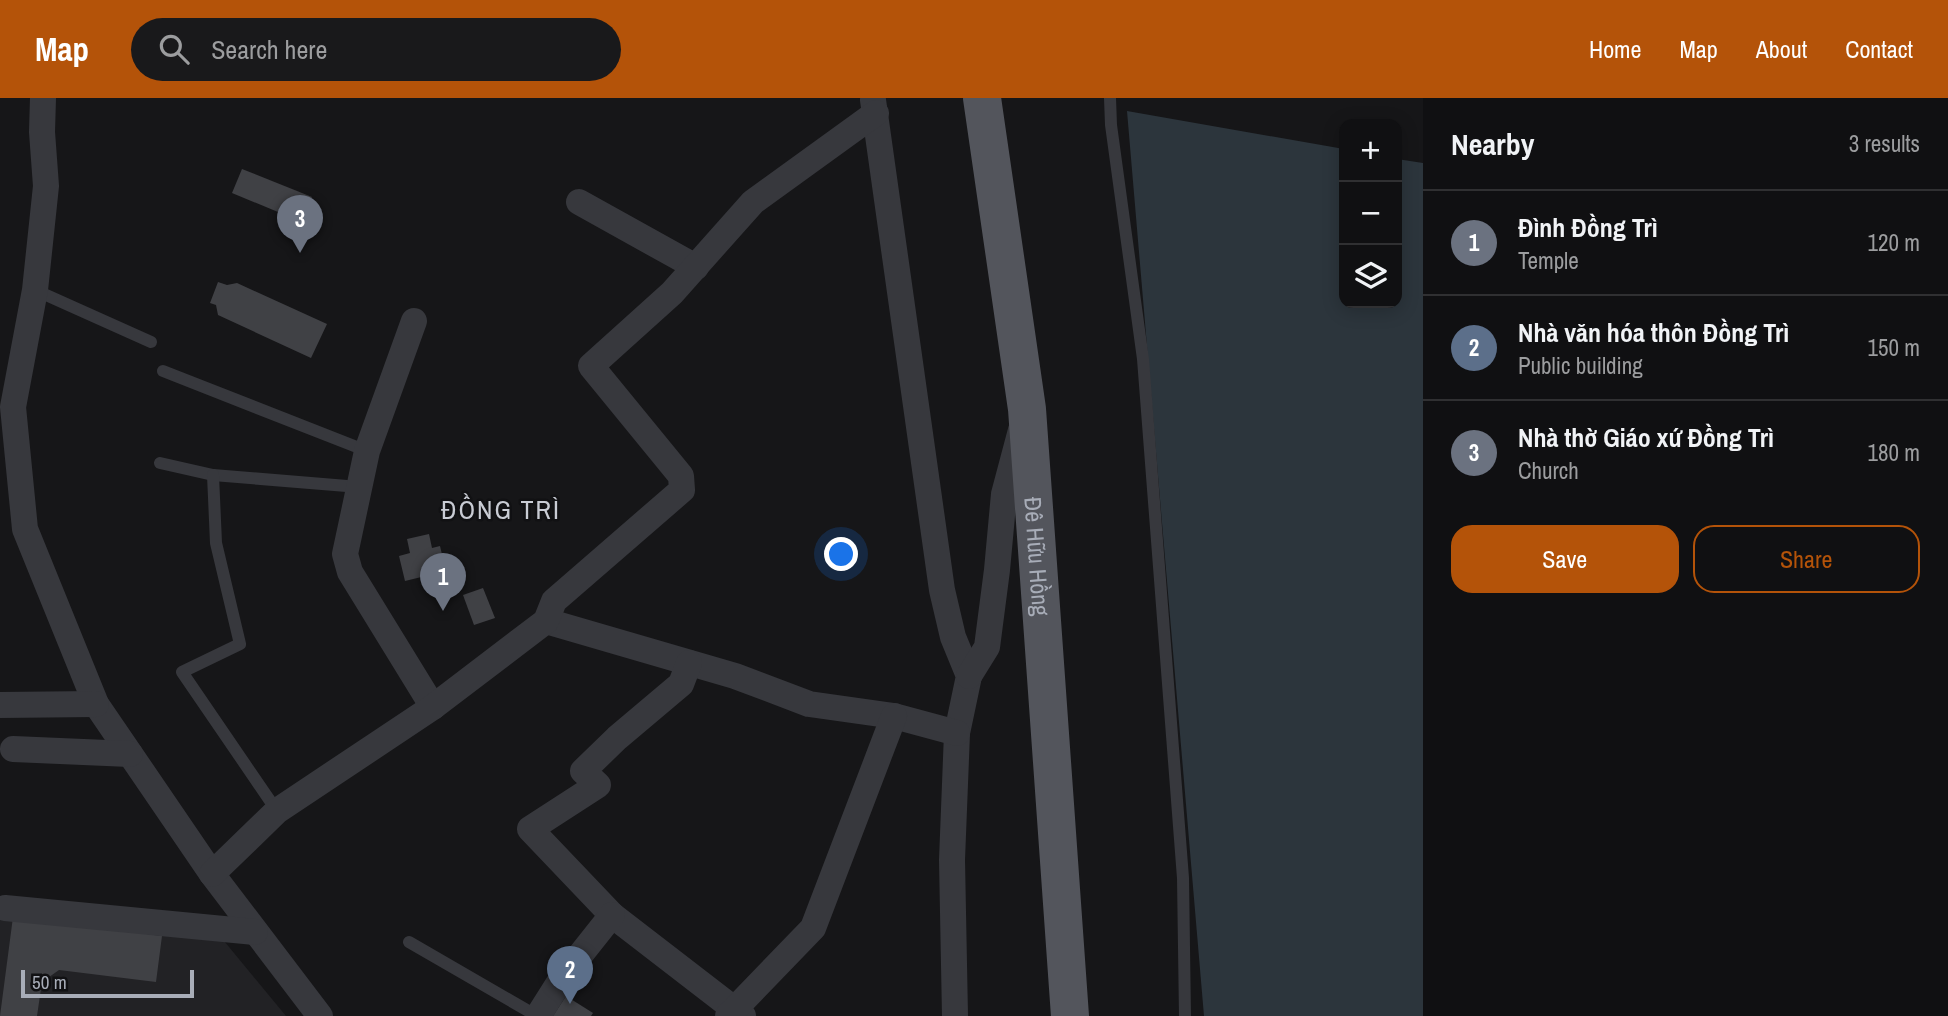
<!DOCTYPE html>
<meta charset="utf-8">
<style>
:root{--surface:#101012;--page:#19191b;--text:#f1f3f6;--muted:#9c9d9f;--line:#303032;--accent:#b45309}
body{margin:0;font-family:"Archivo Narrow",sans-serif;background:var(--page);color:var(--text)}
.controls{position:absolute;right:21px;top:21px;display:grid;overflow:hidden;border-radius:14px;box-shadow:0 4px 18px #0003}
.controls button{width:63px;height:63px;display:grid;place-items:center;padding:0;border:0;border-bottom:2px solid var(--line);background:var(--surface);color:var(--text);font:35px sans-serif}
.scale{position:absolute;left:21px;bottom:18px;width:173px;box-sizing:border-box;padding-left:7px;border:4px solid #a8adb8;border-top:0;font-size:19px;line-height:24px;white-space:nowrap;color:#a8adb8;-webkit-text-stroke:5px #111113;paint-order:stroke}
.you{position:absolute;left:842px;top:457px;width:24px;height:24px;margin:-18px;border:5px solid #fff;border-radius:50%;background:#1a73e8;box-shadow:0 0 0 10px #1a73e833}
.badge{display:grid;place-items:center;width:46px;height:46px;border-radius:50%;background:var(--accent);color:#fff;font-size:23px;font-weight:700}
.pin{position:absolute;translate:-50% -58px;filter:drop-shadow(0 2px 4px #0008)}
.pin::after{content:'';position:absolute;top:37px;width:24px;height:21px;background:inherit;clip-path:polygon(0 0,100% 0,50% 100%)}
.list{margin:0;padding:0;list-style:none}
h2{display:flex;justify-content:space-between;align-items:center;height:91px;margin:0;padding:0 28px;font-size:30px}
h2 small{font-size:23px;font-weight:400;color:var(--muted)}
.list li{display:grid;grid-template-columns:46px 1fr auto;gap:21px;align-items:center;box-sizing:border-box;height:105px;padding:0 28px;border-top:2px solid var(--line)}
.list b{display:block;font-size:26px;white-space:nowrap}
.list p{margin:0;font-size:23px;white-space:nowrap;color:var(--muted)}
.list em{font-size:23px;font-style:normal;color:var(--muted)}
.actions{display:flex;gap:14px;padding:21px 28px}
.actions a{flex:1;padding:16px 0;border:2px solid var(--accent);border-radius:21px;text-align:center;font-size:24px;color:var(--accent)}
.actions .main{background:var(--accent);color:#fff}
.icon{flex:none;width:38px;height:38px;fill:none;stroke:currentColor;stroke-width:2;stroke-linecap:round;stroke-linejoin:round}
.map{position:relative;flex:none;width:1423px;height:918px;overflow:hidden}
header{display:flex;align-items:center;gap:42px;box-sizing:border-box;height:98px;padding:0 35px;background:var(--accent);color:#fff}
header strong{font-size:33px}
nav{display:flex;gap:38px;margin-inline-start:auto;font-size:24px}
.search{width:490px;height:63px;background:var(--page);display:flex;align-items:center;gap:18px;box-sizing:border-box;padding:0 24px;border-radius:38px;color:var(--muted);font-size:26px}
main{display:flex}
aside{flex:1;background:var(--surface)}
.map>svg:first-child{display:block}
.built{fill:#222225}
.water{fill:#2c353c}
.building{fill:#404145}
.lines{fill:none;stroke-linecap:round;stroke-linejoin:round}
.lane{stroke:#37383d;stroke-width:12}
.street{stroke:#37383d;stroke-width:26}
.primary{stroke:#53555c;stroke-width:38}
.labels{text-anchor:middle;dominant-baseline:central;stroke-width:5;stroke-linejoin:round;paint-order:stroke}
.street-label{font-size:24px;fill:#a8adb8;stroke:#111113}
.neighbourhood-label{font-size:26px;letter-spacing:2px;fill:#c9ccd4;stroke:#111113}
</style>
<header>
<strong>Map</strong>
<div class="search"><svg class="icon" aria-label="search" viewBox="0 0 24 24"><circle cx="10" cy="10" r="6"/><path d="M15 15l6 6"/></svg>Search here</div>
<nav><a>Home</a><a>Map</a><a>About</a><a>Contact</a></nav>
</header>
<main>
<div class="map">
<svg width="1423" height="918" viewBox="0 0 1423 918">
<rect width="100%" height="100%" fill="#161618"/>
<path class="built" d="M0,810L220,838L286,918H0Z"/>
<path class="water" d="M1127,13L1344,51V205H1397V61L1423,65V918H1204Z"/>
<g class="building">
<path d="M242,71L312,99L302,124L232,95Z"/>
<path d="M218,184L227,187L237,185L327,226L311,260L218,217L216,207L210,205Z"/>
<path d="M429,436L432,450L440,448L446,473L405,483L399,458L410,455L407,441Z"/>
<path d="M483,490L495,520L474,527L463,497Z"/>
<path d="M13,819L162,838L156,884L59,872L42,884L37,918H0Z"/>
<path d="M566,898L593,915L591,918H553Z"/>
</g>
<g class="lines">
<g class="lane">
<path d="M1110,0L1111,27L1143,261L1183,780L1185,918"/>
<path d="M35,192L151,244"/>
<path d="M163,273L367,353"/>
<path d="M160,365L213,377L359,389"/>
<path d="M213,377L216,445L240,546L182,574L277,713"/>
<path d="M409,844L537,918"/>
</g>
<g class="street">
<path d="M43,0L42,34L46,88L35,192L13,309L25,431L96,606L212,776L320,918"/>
<path d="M873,2L942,492L953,539L969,578L957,635L952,762L955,918"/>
<path d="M579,104L696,169"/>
<path d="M414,223L367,353L345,456L350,474L433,609"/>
<path d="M546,523L735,578L809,606L894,618L957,635"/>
<path d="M689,565L681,586L617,640L583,673L598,687L530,731L612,817L743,918"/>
<path d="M969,578L987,549L997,472L1004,396L1021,332"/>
<path d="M0,607L96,606"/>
<path d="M13,651L130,656"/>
<path d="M212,776L277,713L433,609L546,523L554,503L682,392L681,378L591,268L672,195L753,104L876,15"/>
<path d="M5,810L255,834"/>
<path d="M538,918L562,880L612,817"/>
<path d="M728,918L813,830L894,618"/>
</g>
<path class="primary" id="s1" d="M982,0L1027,311L1070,918"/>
</g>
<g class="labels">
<g class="street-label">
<text stroke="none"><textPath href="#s1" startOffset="462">Đê Hữu Hồng</textPath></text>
</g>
<g class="neighbourhood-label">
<text x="501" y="411">ĐỒNG TRÌ</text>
</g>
</g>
</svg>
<div class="controls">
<button>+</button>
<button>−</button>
<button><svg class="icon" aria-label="layers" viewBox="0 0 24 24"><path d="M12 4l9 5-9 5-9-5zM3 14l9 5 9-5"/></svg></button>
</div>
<div class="scale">50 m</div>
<div class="you"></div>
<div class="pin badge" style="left:443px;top:513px;background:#6b7280">1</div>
<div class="pin badge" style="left:570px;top:906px;background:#5c6f8a">2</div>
<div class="pin badge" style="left:300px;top:155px;background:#6b7280">3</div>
</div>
<aside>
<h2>Nearby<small>3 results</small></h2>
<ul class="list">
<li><span class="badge" style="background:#6b7280">1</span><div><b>Đình Đồng Trì</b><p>Temple</p></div><em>120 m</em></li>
<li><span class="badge" style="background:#5c6f8a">2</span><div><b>Nhà văn hóa thôn Đồng Trì</b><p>Public building</p></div><em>150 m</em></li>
<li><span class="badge" style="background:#6b7280">3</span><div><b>Nhà thờ Giáo xứ Đồng Trì</b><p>Church</p></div><em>180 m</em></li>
</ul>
<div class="actions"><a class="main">Save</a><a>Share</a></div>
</aside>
</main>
